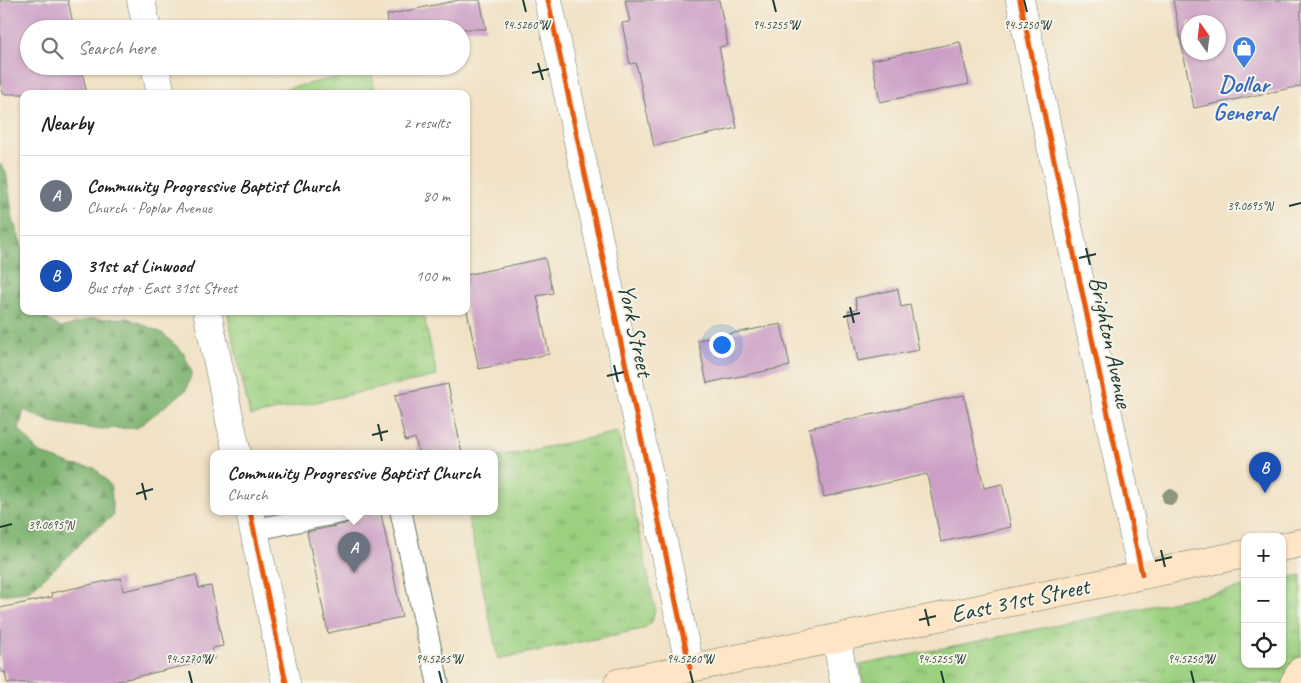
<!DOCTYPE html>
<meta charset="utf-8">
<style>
:root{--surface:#fff;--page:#f2f2f2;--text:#202124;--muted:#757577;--line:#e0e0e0;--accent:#d1495b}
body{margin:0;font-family:Caveat,sans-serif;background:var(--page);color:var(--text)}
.controls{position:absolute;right:15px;bottom:15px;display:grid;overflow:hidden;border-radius:10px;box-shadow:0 1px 4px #0004}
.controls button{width:45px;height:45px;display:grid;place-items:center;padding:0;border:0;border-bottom:1px solid var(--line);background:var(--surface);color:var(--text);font:25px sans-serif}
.compass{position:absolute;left:1181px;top:15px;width:45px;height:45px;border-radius:50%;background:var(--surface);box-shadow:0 1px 4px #0004;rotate:346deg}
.you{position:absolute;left:721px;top:344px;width:18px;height:18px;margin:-12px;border:4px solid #fff;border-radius:50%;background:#1a73e8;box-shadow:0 0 0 8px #1a73e833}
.badge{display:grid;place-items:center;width:32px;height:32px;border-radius:50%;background:var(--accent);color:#fff;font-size:16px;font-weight:700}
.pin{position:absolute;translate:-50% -41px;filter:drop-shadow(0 1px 2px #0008)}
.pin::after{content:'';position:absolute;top:26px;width:18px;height:15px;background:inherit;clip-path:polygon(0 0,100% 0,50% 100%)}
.popup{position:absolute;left:210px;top:450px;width:288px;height:65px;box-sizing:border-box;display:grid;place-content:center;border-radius:10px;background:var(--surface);filter:drop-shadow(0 1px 4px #0005);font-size:16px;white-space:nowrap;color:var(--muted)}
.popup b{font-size:19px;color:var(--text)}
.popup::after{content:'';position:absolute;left:50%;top:100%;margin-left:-10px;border:10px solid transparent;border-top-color:var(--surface)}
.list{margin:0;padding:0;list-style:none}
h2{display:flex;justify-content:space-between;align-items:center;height:65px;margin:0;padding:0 20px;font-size:21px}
h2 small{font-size:16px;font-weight:400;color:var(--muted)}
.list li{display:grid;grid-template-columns:32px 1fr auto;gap:15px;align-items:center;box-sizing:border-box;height:80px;padding:0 20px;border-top:1px solid var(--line)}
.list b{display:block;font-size:19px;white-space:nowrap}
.list p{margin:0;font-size:16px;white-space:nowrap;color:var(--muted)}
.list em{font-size:16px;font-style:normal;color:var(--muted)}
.icon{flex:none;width:28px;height:28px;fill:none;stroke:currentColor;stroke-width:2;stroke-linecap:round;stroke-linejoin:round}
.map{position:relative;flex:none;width:1301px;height:683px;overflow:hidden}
.search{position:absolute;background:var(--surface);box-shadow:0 1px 4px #0004;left:20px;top:20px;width:450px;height:55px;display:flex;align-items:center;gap:12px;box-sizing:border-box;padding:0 18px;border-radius:28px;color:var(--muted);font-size:19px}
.panel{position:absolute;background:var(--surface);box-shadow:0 1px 4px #0004;left:20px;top:90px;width:450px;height:225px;border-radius:10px}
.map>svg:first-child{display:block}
.grass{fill:url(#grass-tufts);stroke:#5d865a}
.forest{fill:url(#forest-firs);stroke:#4e7851}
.building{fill:#cca0c6;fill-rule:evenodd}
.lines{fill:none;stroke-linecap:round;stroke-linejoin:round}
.service-casing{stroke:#687767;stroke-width:23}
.minor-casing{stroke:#687767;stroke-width:29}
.secondary-casing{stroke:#687767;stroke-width:29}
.service{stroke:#fff;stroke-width:21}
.minor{stroke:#fff;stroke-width:28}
.secondary{stroke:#fde5c5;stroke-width:28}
.cycleway-casing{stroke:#f7f3e8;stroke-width:8}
.cycleway{stroke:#e8590c;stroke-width:5}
.tree{fill:#8b977e}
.ticks{fill:none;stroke:#1f3d34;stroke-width:2}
.labels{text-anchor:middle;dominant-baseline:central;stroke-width:4;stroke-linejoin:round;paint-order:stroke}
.shop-label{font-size:24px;font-weight:bold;fill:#366cbe;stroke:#f7f3e8}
.street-label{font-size:24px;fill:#1f3d34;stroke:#f7f3e8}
.ticks-label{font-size:12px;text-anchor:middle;fill:#1f3d34;stroke:#f7f3e8;stroke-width:4;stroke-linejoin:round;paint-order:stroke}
</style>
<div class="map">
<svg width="1301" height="683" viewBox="0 0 1301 683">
<defs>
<pattern id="grass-tufts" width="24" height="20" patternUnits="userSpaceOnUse" patternTransform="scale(1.25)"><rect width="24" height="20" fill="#9bd080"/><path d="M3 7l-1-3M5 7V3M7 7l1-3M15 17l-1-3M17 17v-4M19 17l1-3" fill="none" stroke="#7eaa6a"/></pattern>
<pattern id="forest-firs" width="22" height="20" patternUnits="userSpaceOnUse" patternTransform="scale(1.25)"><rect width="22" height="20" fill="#7cb26e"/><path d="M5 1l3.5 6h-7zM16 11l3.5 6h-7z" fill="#65925b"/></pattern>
</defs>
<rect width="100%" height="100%" fill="#f7f3e8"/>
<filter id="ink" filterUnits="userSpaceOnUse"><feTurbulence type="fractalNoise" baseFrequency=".02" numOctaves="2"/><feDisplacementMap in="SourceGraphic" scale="10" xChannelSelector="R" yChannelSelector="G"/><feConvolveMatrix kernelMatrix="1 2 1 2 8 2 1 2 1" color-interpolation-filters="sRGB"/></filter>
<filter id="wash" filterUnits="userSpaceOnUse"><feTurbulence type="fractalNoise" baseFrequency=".0096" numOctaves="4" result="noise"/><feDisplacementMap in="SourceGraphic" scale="20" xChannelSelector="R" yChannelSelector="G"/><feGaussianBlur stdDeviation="1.12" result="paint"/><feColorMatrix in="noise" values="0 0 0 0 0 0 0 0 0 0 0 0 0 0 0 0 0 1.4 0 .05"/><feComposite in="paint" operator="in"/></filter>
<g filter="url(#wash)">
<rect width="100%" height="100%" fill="#f1e2c6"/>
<g class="grass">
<path d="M371,70L376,94H262Z"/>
<path d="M227,311H423L437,376L250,416Z"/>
<path d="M618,432L655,609L652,622L643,629L498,659L467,512H494V458Z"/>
<path d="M1301,575V683H863L860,665L1245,587V664H1282V579Z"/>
</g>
<path class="forest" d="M0,164L6,171L13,219L24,253V311H36L61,328L91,319L128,318L162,333L183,352L192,372L186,390L137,428L95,429L50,422L24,410L19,429L38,452L72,465L95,468L111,486L113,516L90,533L73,552L28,592L0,595Z"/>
<g id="blocks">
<g class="building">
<path d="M0,0H68L74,29H29V66H81L87,94H3L0,81Z"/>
<path d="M459,0H480L486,29H389L387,15Z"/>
<path d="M625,0H719L728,45L719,47L737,128L654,146L636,63L630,64L622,23L630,22Z"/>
<path d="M1173,0H1301V86L1194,108ZM1188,22H1218V52H1188Z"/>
<path d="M960,42L969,84L880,102L872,60Z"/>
<path d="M545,258L553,293L537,296L549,354L479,369L466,306V275Z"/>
<path d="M898,289L901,307L910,305L919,350L858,361L848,311L857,309L855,298Z"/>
<path d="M781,324L790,366L707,383L698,340Z"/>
<path d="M448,384L462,454H419L415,438L405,441L395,395Z"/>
<path d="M964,395L984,488L1002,484L1011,527L941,542L927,474L824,497L809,428Z"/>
<path d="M381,513L402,617L328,633L307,532L345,524L353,519Z"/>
<path d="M196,575L199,588L211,586L223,646L212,648L214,659L109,683H7L5,672H0V608L52,597L51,593L121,578L123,591Z"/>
</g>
</g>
</g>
<g filter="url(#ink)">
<use href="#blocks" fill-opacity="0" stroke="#687767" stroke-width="1"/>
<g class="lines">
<g class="service-casing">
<g id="service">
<path d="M401,512L438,683"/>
<path d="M253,530L343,512"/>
</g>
</g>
<g class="minor-casing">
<g id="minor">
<path d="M141,0L147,29"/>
<path d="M548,0L690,668"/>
<path d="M1020,0L1142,574"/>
<path d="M155,66L161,94"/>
<path d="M207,311L237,454"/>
<path d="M250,512L286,683"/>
<path d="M837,639L844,683"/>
</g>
</g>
<g class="secondary-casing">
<g id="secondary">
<path d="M1282,547L1301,543"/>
<path d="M618,683L1245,554"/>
<path d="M1294,683L1301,671"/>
</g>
</g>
<use href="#service" class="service"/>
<use href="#minor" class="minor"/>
<use href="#secondary" class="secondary"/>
<g class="cycleway-casing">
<g id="cycleway">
<path d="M548,0L690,668"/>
<path d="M1020,0L1142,574"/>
<path d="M250,512L286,683"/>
</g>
</g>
<use href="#cycleway" class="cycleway"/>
</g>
<circle class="tree" cx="1170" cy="497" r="8"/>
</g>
<path class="ticks" d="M523,0L526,12M773,0L776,12M1024,0L1027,12M538,63L543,80M532,73L549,69M1289,206L1301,203M1086,248L1090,265M1079,258L1096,254M850,307L854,323M843,317L860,313M614,365L618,382M607,376L624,372M378,424L382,441M372,435L388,431M142,483L146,500M136,494L153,489M0,527L12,524M1161,550L1165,567M1155,561L1172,557M925,609L929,626M919,620L936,616M189,671L192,683M439,671L442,683M690,671L693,683M941,671L944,683M1191,671L1194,683"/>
<defs>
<g id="shop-pin" transform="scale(1.25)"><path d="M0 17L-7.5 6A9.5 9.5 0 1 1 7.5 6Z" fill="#3f7fe0" stroke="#f7f3e8"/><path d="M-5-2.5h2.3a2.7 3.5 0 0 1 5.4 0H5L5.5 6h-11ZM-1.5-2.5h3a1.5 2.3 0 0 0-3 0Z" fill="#fff"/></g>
</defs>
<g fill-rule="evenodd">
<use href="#shop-pin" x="1244" y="48"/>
</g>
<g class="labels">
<g class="shop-label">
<text x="1244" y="84">Dollar<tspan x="1244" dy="28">General</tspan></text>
</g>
<g class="street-label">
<text transform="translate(636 330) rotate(78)">York Street</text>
<text transform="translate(1111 342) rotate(78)">Brighton Avenue</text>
<text transform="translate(1020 600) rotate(-12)">East 31st Street</text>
</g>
</g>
<g class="ticks-label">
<text x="526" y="29">94.5260°W</text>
<text x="776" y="29">94.5255°W</text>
<text x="1027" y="29">94.5250°W</text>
<text x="1250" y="210">39.0695°N</text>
<text x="51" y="529">39.0695°N</text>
<text x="189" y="663">94.5270°W</text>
<text x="439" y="663">94.5265°W</text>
<text x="690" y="663">94.5260°W</text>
<text x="941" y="663">94.5255°W</text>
<text x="1191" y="663">94.5250°W</text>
</g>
</svg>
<div class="controls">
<button>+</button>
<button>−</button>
<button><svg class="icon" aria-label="locate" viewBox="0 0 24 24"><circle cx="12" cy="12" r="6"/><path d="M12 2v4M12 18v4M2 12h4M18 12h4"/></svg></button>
</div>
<svg class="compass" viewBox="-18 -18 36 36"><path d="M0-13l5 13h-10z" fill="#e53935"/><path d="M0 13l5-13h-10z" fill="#757577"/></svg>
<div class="you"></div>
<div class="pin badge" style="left:354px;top:573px;background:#6b7280">A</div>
<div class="popup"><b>Community Progressive Baptist Church</b>Church</div>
<div class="pin badge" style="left:1265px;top:493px;background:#1a4fb4">B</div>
<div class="search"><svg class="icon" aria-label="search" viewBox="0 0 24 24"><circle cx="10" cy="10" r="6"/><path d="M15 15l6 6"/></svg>Search here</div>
<section class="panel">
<h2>Nearby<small>2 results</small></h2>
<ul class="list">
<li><span class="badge" style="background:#6b7280">A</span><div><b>Community Progressive Baptist Church</b><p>Church · Poplar Avenue</p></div><em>80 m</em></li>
<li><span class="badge" style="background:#1a4fb4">B</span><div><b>31st at Linwood</b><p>Bus stop · East 31st Street</p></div><em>100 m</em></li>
</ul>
</section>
</div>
